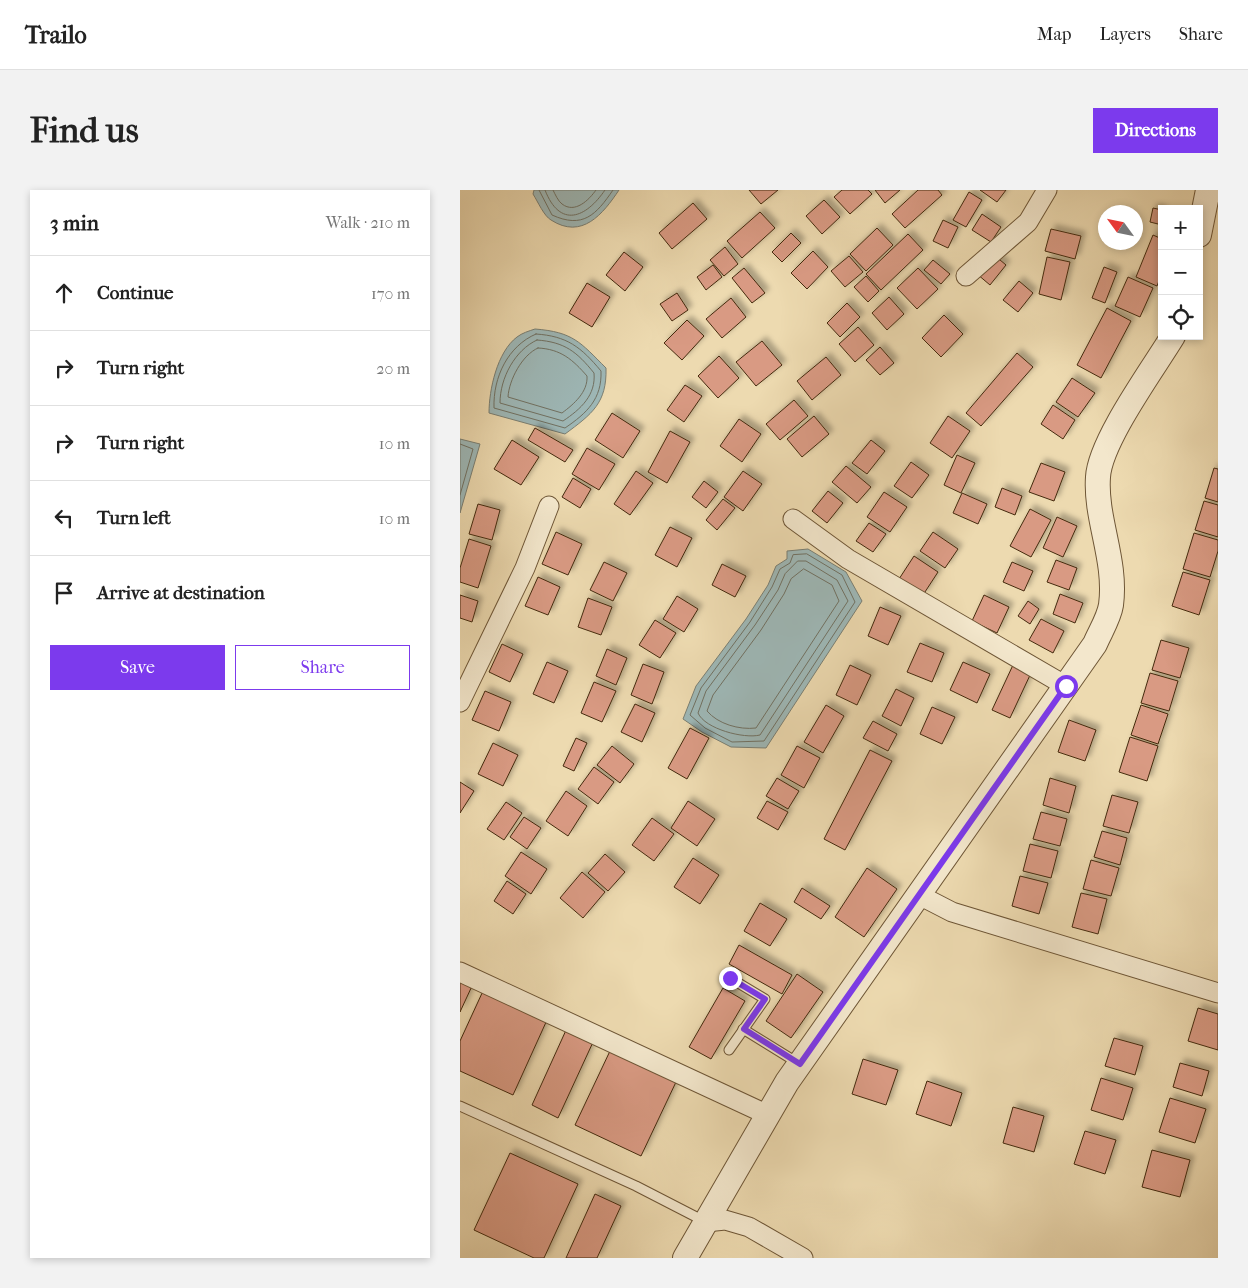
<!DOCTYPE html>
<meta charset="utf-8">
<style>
:root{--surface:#fff;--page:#f2f2f2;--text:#222;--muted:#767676;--line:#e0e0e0;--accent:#7c3aed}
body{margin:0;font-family:"IM FELL French Canon",serif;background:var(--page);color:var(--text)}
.controls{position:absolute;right:15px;top:15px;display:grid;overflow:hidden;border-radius:0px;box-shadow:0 2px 8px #0003}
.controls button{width:45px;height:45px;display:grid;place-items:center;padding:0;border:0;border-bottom:1px solid var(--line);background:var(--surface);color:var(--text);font:25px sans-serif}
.compass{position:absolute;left:638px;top:15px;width:45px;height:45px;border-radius:50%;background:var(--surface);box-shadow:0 2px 8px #0003;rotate:303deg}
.stop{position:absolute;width:15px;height:15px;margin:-11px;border:4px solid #7c3aed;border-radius:50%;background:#fff}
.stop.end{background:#7c3aed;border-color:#fff;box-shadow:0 1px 5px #0008}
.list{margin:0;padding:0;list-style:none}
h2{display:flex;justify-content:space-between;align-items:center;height:65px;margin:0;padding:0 20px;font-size:21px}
h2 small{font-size:16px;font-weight:400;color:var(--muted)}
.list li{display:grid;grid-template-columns:32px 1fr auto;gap:15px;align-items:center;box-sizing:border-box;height:75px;padding:0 20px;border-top:1px solid var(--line)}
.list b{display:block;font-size:19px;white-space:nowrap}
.list em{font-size:16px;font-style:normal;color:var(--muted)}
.actions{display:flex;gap:10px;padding:15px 20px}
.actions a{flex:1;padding:11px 0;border:1px solid var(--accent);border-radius:0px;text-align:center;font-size:18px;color:var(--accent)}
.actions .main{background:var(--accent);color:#fff}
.icon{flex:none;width:28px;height:28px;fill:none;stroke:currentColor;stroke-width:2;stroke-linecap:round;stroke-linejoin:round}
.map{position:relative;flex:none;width:758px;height:1068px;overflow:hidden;border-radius:0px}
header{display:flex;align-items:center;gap:30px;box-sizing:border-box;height:70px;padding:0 25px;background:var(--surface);border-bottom:1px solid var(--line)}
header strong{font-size:24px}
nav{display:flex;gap:28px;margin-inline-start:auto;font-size:18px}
.intro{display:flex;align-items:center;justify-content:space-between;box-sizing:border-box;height:120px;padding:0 30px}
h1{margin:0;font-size:35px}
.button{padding:12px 22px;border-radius:0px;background:var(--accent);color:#fff;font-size:18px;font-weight:700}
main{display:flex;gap:30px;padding:0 30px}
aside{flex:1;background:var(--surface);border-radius:0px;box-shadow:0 2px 8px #0003}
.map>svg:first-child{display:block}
.water{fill:#9eb8b7;stroke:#7a7f73}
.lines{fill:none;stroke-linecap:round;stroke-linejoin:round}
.shore{stroke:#717162;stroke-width:1}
.building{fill:#d99a83;stroke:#442a0e;filter:url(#shadow)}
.service-casing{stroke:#6e5636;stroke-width:11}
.minor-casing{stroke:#6e5636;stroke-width:21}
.tertiary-casing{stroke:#6e5636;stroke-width:26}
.service{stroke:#f3e7cc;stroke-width:9}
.minor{stroke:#f3e7cc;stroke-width:19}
.tertiary{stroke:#f3e7cc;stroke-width:24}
.route{stroke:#7c3aed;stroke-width:6}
</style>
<header>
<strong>Trailo</strong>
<nav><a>Map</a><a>Layers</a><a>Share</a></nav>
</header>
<div class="intro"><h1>Find us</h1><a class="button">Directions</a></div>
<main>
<aside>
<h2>3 min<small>Walk · 210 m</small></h2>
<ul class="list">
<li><svg class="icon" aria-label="ahead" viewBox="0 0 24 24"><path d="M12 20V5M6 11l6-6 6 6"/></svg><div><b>Continue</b></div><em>170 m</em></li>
<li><svg class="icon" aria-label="right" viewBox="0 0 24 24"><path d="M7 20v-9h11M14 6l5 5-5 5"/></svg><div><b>Turn right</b></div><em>20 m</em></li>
<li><svg class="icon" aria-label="right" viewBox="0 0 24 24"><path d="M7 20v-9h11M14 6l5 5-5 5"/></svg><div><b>Turn right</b></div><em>10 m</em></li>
<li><svg class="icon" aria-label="left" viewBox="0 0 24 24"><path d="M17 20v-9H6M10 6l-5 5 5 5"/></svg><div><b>Turn left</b></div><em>10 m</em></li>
<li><svg class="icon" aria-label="arrive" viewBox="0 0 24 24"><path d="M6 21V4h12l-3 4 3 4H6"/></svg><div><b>Arrive at destination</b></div></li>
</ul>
<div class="actions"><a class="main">Save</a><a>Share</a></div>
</aside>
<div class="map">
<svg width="758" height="1068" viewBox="0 0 758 1068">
<defs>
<filter id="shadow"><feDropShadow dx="4.5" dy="-4.5" stdDeviation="2.5" flood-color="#0004"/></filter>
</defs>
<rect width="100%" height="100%" fill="#eddab0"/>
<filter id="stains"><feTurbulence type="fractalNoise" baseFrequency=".004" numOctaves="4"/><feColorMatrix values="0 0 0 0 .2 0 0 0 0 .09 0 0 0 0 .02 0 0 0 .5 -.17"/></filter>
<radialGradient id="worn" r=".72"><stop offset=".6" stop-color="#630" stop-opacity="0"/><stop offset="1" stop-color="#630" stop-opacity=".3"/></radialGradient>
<g class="water">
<path d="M74,0H159C143,24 122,50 91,30C84,26 78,12 73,4Z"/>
<path d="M75,139C113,142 120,152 146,178C147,213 132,224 105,244L29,223C29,200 37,162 57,147C62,143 69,141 75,139Z"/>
<path d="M0,249L20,254L0,323Z"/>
<path d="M348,359L386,382L402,411L306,558L271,557L242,542L223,529L236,496L286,429L308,395L316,376L327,369V361Z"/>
</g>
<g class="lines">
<g class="shore">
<path d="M79,0L92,25C123,39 136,25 153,0"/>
<path d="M85,0C100,39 126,28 145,0"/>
<path d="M93,0C95,4 98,11 102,14C115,24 129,10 136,0"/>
<path d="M76,144C107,146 121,157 141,181C142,209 127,223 105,238L34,218C33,187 48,156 76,144Z"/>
<path d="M77,150C105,152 117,162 134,183C136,205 121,219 103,231L40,213C40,188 55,160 77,150Z"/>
<path d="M78,158C101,159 113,170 127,186C128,202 114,214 102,223L48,207C49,190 62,165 78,158Z"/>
<path d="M0,254L13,259L0,305"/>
<path d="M347,364L382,385L395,412L304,551L272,552L245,538L230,525L241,498L290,432L312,397L320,379L330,373L333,365Z"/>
<path d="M338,371H346L377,390L388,411L300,545C284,549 245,539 238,523L246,501L295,435L318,400L325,384Z"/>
<path d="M344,379L372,395L379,411L296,538C279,540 258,534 247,521L253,505L301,440L324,404L331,389Z"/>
</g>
</g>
<g class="building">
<path d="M289,0H318L301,14Z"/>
<path d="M382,0H408L412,4L390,24L374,7Z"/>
<path d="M415,0H440L425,13Z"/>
<path d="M458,0H478L482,5L445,38L432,24Z"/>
<path d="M520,0H546L537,12Z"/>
<path d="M509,2L522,10L506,37L493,30Z"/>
<path d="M364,10L380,27L362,44L346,26Z"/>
<path d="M233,13L247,29L212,59L199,43Z"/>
<path d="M693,18L702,20V35L690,32Z"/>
<path d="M300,22L315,38L282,68L267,51Z"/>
<path d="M522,24L541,37L531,52L512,40Z"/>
<path d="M483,30L498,37L488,58L473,51Z"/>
<path d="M417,38L433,55L406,81L390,64Z"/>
<path d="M591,39L621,46L615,69L585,61Z"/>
<path d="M331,43L341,53L322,72L312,62Z"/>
<path d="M448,44L463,60L421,100L406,84Z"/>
<path d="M693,45L702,49V83L697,96L676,87Z"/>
<path d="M265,57L278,74L264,86L250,70Z"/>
<path d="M353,61L368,77L347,99L331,83Z"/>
<path d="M164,62L183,77L165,101L146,85Z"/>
<path d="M533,64L546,75L530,95L517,84Z"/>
<path d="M389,66L403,82L385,97L371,81Z"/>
<path d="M587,67L610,72L601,110L579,104Z"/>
<path d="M473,70L490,84L481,94L464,80Z"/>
<path d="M253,75L262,87L246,100L237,87Z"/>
<path d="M644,77L657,82L645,113L632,108Z"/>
<path d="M284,78L305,103L292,113L272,88Z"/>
<path d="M458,78L478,99L457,119L437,98Z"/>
<path d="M406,86L419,101L408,112L394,97Z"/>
<path d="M668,87L693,98L680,127L655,116Z"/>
<path d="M559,91L573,103L558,122L543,110Z"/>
<path d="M127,93L150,107L132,137L109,123Z"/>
<path d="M217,103L228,120L212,131L200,114Z"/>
<path d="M429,107L444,124L427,140L412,123Z"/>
<path d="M271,108L286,127L262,148L246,129Z"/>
<path d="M387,113L400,127L380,147L367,133Z"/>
<path d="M647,118L671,131L641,188L617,175Z"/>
<path d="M484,125L503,144L481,167L462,148Z"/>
<path d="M227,130L244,146L222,170L204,153Z"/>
<path d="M398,137L414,155L395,172L379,154Z"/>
<path d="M302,151L322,175L296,196L276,172Z"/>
<path d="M420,157L434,173L420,185L406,170Z"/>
<path d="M557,163L573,177L521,236L506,223Z"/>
<path d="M259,166L279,188L258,208L238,186Z"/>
<path d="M366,167L381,185L352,210L337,191Z"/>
<path d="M612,188L635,203L618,227L596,212Z"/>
<path d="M225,195L242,206L224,232L207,220Z"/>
<path d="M334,210L348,226L320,250L306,234Z"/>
<path d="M593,215L615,230L603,249L581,234Z"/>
<path d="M152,223L180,241L163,268L135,250Z"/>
<path d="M354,226L369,244L342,267L327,249Z"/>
<path d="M488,226L510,241L492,268L470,253Z"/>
<path d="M279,229L301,244L282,272L260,256Z"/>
<path d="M75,238L113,260L105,272L68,250Z"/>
<path d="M210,241L230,252L207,293L188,282Z"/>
<path d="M52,250L79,267L61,295L34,279Z"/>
<path d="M411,250L425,261L407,284L392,273Z"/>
<path d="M127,258L155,274L139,300L112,284Z"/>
<path d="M497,265L515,273L501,303L484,295Z"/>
<path d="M451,272L469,285L452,308L434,296Z"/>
<path d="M581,273L605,282L594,311L569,302Z"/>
<path d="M386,276L411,297L397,313L372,292Z"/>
<path d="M754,278L758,279V312L745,308Z"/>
<path d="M176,281L193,293L170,325L154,314Z"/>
<path d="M283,281L302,294L283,321L264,307Z"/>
<path d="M113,288L131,299L120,318L102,307Z"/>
<path d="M244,291L258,302L246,318L232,307Z"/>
<path d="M542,298L562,306L555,325L535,317Z"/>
<path d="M368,301L383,313L367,333L352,321Z"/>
<path d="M424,302L447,317L430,342L407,327Z"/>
<path d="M502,303L527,314L518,334L493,323Z"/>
<path d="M263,309L275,318L257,340L246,330Z"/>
<path d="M744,311L758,315V347L735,340Z"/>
<path d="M18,314L40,320L32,350L9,344Z"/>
<path d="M570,319L591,330L571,367L550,356Z"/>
<path d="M597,327L617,336L603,367L583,358Z"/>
<path d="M409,333L426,344L413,362L396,351Z"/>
<path d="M210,337L232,348L217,377L195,365Z"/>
<path d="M96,342L122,354L108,385L82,374Z"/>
<path d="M473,342L498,359L485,378L460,361Z"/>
<path d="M734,343L758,350V361L750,387L723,379Z"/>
<path d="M9,349L31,356L18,398L0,392V378Z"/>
<path d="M454,366L478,382L463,405L439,389Z"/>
<path d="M596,370L617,378L609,400L587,392Z"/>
<path d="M144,372L167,383L153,411L130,400Z"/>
<path d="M552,372L573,381L564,401L543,392Z"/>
<path d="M262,374L286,386L275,407L252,395Z"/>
<path d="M723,382L750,390L739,425L712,416Z"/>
<path d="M78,387L100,397L88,425L65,416Z"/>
<path d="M600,404L623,413L615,433L593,424Z"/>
<path d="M0,405L18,411L12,432L0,428Z"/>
<path d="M524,405L549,417L537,443L512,431Z"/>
<path d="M217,406L238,419L224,442L203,429Z"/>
<path d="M128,408L152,417L141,445L118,437Z"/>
<path d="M568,411L579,419L570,434L558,426Z"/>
<path d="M420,417L441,426L428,455L408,446Z"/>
<path d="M581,429L604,441L593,463L569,450Z"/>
<path d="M195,430L216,443L200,468L179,455Z"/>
<path d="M701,450L729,458L720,488L692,480Z"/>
<path d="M460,453L484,463L472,492L447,482Z"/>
<path d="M42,454L63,464L50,492L29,482Z"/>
<path d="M147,459L167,468L156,495L136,486Z"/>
<path d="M87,472L108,481L94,513L73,504Z"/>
<path d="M503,472L530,484L517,513L490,500Z"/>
<path d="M183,474L204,482L192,514L171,505Z"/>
<path d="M390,475L411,485L397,515L376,505Z"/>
<path d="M553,475L571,483L550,528L532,520Z"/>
<path d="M690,483L718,491L709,521L681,513Z"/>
<path d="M134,492L156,501L142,532L121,523Z"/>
<path d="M436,499L454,508L441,536L422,526Z"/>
<path d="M25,501L51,512L39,541L12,530Z"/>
<path d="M175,514L195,523L182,552L161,542Z"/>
<path d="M366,515L384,526L363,563L344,552Z"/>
<path d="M681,515L708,524L698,554L671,545Z"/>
<path d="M472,517L495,527L482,554L460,544Z"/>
<path d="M609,530L636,540L625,571L598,562Z"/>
<path d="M413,531L437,544L428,561L403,548Z"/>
<path d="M230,538L249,548L227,589L208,578Z"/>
<path d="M670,547L698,556L687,591L659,582Z"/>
<path d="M116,548L127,553L114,581L103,576Z"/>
<path d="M33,553L58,565L43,596L18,584Z"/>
<path d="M152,556L174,574L160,593L137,575Z"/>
<path d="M337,556L360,568L344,598L321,585Z"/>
<path d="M410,560L432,571L385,660L364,649Z"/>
<path d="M134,577L154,592L138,614L118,599Z"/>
<path d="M317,588L339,601L328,619L306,606Z"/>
<path d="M590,588L616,596L609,623L583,615Z"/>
<path d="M0,592L14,601L0,623Z"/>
<path d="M106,601L127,616L108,646L86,631Z"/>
<path d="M652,605L678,612L669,643L643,636Z"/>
<path d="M228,611L255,629L237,656L211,638Z"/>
<path d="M307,611L328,622L318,640L297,628Z"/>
<path d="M46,612L62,623L44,650L27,639Z"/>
<path d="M581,622L607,629L600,656L573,649Z"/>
<path d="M64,627L81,638L67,659L50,647Z"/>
<path d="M192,628L214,644L194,671L172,655Z"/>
<path d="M642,641L667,648L660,675L634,667Z"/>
<path d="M570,654L598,661L591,688L563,681Z"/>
<path d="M61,662L87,679L71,704L45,686Z"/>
<path d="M145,664L165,682L148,701L128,683Z"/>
<path d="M233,668L259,685L240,714L214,697Z"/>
<path d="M631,670L659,678L651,706L623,699Z"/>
<path d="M407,678L437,699L404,747L375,727Z"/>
<path d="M122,682L145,702L123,728L100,708Z"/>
<path d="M560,686L588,693L579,724L552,716Z"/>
<path d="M47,691L66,704L53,724L34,711Z"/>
<path d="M342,698L370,716L361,729L334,712Z"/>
<path d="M621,703L647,709L638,744L612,737Z"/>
<path d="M300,713L327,729L310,756L284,741Z"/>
<path d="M279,755L332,785L322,804L269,774Z"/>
<path d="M337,784L363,802L331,848L306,831Z"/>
<path d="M0,791L12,796L0,822Z"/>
<path d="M263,798L285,811L251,869L229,857Z"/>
<path d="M23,801L87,830L53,905L0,881V851Z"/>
<path d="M738,818L758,824V860L728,851Z"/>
<path d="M107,838L134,850L98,928L72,915Z"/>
<path d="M654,848L683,856L675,885L645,876Z"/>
<path d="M150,861L216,892L181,966L115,935Z"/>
<path d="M403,869L438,880L426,915L392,904Z"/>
<path d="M720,873L749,881L742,906L713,897Z"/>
<path d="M641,888L673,898L663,930L631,920Z"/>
<path d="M467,891L502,903L491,936L456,924Z"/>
<path d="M710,908L746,919L735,953L699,942Z"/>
<path d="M553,917L584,926L574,962L543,953Z"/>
<path d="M625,941L656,950L645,984L614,974Z"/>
<path d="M692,960L730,970L720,1007L682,997Z"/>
<path d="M50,963L118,994L84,1068H74L14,1040Z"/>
<path d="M135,1004L161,1016L137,1068H106Z"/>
</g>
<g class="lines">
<g class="service-casing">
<g id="service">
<path d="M283,839L338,873"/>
<path d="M269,860L305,809L270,788"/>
<path d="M0,916L176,996L246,1032"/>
</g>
</g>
<g class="minor-casing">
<g id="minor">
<path d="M506,86L568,32L587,0"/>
<path d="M333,329L388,369L606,496"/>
<path d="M0,512L65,378L89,316"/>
<path d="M459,705L492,722L758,803"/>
<path d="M0,782L308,925"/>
<path d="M246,1032L265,1030L289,1037L343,1068"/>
</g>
</g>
<g class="tertiary-casing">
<g id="tertiary">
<path d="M739,45L748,0"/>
<path d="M225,1068L327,892L635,454C640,442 649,428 651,415C657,370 635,329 638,287C640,251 693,179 713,146"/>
</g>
</g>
<use href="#service" class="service"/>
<use href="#minor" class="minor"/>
<use href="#tertiary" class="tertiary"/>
</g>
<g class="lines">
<path class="route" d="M270,788L305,809L284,839L340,874L606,496"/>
</g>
<rect width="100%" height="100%" filter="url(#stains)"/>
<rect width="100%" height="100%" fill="url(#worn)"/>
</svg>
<div class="controls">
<button>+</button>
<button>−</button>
<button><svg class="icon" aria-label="locate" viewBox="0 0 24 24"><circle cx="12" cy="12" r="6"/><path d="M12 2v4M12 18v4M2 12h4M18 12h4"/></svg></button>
</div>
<svg class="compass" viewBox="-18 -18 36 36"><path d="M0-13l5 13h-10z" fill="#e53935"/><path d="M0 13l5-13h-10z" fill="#767676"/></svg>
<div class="stop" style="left:606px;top:496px"></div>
<div class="stop end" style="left:270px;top:788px"></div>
</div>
</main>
